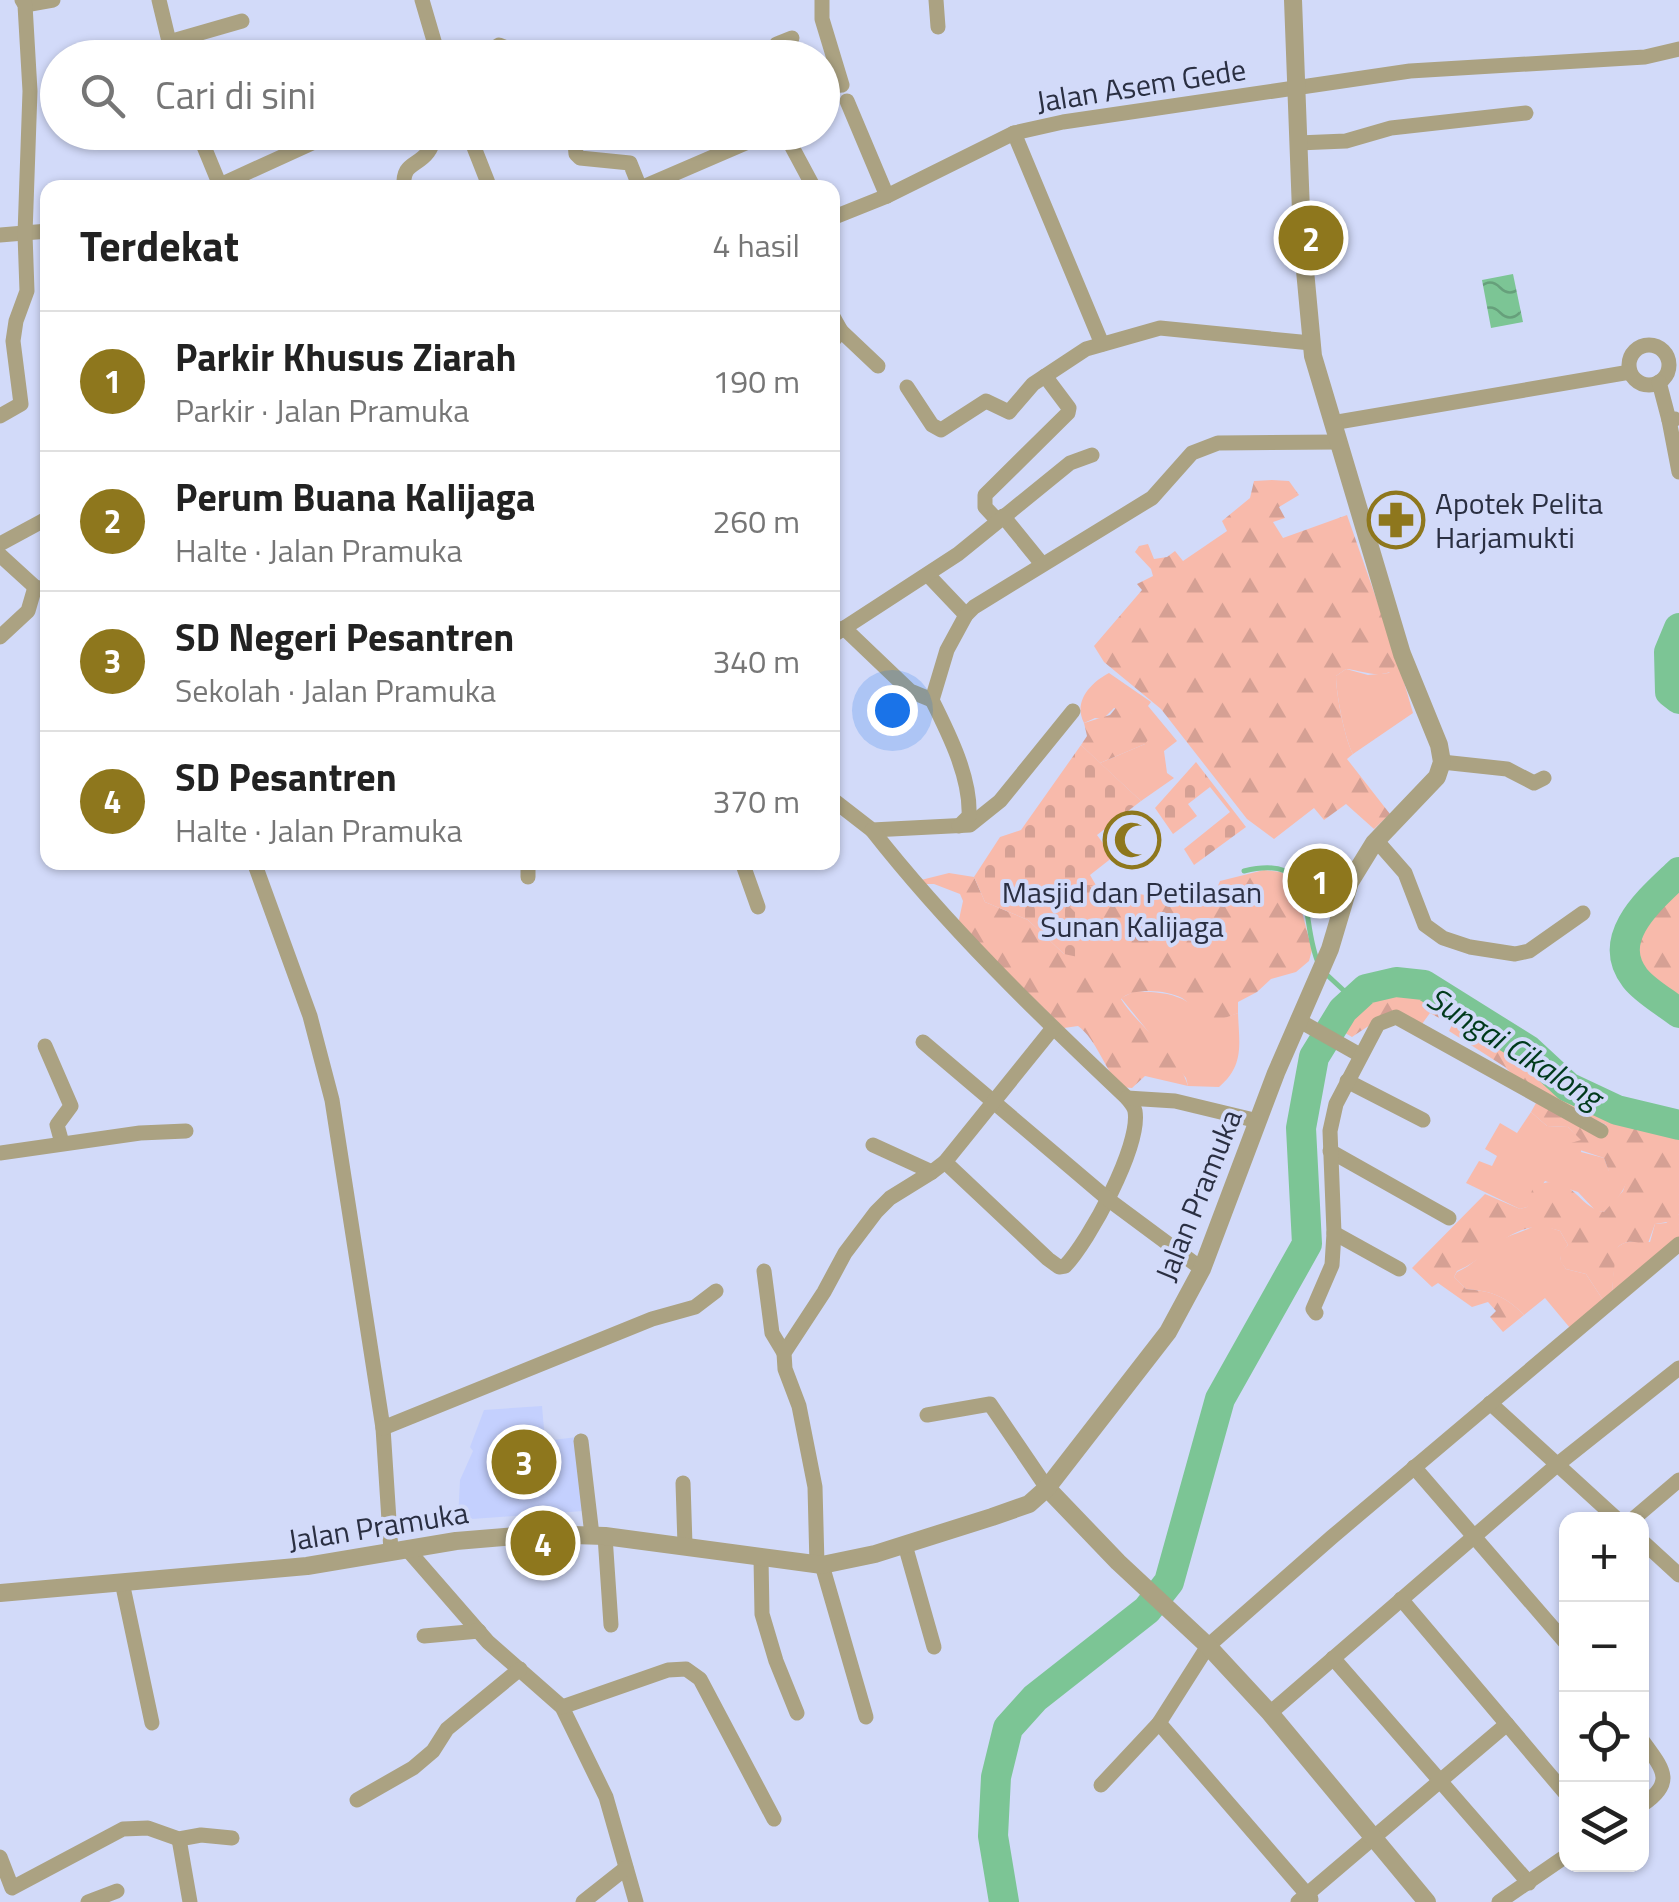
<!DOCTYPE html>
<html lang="id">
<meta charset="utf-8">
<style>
:root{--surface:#fff;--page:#f2f2f2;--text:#222;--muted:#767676;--line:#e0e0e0;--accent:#8e771d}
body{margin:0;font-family:"Titillium Web",sans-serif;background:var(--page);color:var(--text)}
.controls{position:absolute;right:30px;bottom:30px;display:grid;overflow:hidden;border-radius:20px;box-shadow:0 2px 8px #0004}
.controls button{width:90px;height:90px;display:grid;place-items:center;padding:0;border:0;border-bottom:2px solid var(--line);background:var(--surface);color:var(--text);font:50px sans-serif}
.you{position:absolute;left:892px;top:710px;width:35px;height:35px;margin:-25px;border:8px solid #fff;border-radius:50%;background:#1a73e8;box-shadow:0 0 0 15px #1a73e833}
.badge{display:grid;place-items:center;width:65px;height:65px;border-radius:50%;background:var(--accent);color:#fff;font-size:32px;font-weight:700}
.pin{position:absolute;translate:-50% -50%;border:5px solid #fff;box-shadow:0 2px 10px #0006}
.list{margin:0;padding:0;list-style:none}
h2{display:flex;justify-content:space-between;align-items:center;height:130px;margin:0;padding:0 40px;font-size:42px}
h2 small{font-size:32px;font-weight:400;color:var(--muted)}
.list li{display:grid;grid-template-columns:65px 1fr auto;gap:30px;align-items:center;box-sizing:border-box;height:140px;padding:0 40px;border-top:2px solid var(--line)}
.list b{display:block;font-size:38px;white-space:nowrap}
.list p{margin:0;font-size:32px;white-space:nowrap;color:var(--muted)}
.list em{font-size:32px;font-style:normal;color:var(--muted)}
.icon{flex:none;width:55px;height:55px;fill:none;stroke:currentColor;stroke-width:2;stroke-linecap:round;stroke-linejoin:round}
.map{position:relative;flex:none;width:1679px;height:1902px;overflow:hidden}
.search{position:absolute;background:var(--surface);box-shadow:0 2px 8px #0004;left:40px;top:40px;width:800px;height:110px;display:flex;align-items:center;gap:25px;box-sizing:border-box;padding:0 35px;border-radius:55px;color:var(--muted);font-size:38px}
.panel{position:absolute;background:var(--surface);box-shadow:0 2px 8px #0004;left:40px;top:180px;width:800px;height:690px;border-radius:20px}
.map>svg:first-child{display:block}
.built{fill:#c4d0fe}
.grass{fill:#f8baab}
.forest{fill:url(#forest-firs)}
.cemetery{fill:url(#cemetery-stones)}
.water{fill:url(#water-waves)}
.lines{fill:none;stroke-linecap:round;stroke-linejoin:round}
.stream{stroke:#7cc595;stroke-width:5}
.river{stroke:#7cc595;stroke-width:30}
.minor{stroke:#aba282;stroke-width:15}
.tertiary{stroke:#aba282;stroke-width:18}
.labels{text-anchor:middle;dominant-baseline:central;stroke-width:8;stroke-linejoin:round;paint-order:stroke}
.street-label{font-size:30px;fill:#2a2f42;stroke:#d2daf9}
.poi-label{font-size:30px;fill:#2a2f42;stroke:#d2daf9;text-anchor:start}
.water-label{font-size:32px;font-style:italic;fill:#003a1c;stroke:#d2daf9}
</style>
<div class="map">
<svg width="1679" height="1902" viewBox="0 0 1679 1902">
<defs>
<pattern id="forest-firs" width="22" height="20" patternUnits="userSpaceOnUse" patternTransform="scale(2.5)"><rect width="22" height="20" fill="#f8baab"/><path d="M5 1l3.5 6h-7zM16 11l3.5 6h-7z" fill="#d5a094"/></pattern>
<pattern id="cemetery-stones" width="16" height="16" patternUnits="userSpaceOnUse" patternTransform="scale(2.5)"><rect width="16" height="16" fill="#f8baab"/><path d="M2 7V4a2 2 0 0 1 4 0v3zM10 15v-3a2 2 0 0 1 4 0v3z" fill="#d5a094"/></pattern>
<pattern id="water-waves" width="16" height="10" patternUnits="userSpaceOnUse" patternTransform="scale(2.5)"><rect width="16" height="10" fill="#7cc595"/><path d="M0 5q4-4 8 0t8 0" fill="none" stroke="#66a07b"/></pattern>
</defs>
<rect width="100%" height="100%" fill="#d2daf9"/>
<path class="built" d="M542,1406L545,1441L577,1437L583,1511L458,1520L460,1480L473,1451L470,1447L484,1410Z"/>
<g class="grass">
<path d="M1397,658L1413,713L1353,754C1345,740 1336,693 1336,676L1346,669L1368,675L1389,673Z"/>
<path d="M1109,673L1151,702L1148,706L1177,741L1164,751L1167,773L1174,778L1141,801L1100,763L1145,744L1131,713L1114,708L1103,719L1095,718L1084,723C1073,702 1090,683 1109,673Z"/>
<path d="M1135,991C1148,992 1165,992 1177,997C1203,1006 1205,1026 1238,1013C1239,1043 1245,1065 1219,1087L1188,1086L1186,1078L1121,998Z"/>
<path d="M1531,1112L1547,1126L1568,1127L1582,1140L1581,1152L1604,1158L1609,1171L1622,1172L1628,1179C1623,1192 1615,1203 1604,1212L1596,1211L1578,1192L1545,1181L1527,1207L1520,1209L1466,1183L1479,1161L1492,1166L1497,1156L1485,1149L1500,1123L1517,1133Z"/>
<path d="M1679,1214V1240L1612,1292L1615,1249C1626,1239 1636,1241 1650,1242L1655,1224L1666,1223Z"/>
<path d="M1532,1227H1548L1560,1231L1568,1245L1562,1252L1560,1260L1566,1269L1586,1274L1603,1300L1570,1328L1545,1298L1524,1315C1506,1296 1491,1291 1466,1289L1454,1277L1457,1272C1473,1265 1479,1256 1492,1246C1504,1236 1518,1234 1532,1227Z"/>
</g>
<g class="forest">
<path d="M1272,480L1289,481L1299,495L1279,507L1285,518L1273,522L1283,538L1347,515L1397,658L1393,671C1376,678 1364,671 1346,669L1336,676C1336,694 1345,740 1353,754L1347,759L1390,814L1374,829L1346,804L1324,820L1314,808L1274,839L1247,819L1161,709L1104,662L1094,646L1142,590L1137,584L1153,576L1151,569L1135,552L1139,546L1148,544L1154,559L1167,557L1175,551L1183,561L1227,531L1222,521L1250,498L1254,481Z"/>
<path d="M1119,704L1148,725L1150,737L1145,744L1100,763L1081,745L1087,736L1084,723L1110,715Z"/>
<path d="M1264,870L1281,872L1294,882L1312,950L1309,961L1296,972L1271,979L1257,992L1238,1002V1013C1231,1016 1223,1019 1215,1019C1201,1018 1193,1005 1182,998C1167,990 1133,987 1121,999C1140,1029 1178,1052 1188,1086L1145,1076L1132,1088L1121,1087C1105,1070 1097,1040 1078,1026L1064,1028L958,924L963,901L960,894L934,884H923L921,880L949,873L974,877L985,902L1028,920L1064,954L1091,929L1069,908L1087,884L1150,896L1216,890L1220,881Z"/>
<path d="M1679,886V1000C1615,951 1623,940 1679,886Z"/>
<path d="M1396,992L1420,995L1523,1058L1563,1095L1613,1119L1679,1135V1214L1673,1221L1655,1224L1647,1246C1634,1241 1626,1239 1616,1249L1612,1292L1603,1300L1586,1274L1566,1269L1560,1261L1561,1252L1568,1245L1560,1231C1513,1214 1493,1257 1457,1271L1454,1277L1466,1289C1491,1291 1506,1296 1524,1315L1503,1332L1490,1317L1496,1311L1488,1302L1472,1307L1438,1283L1432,1287L1412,1268L1485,1194L1520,1209L1527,1207L1533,1187C1571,1168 1577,1208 1604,1212L1623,1191L1627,1179L1621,1172L1611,1177L1604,1158L1574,1148L1571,1143L1581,1140L1568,1127L1547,1126L1531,1112L1536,1103L1594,1133L1607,1134L1606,1125L1520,1082L1505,1067L1449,1031L1452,1025L1430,1013L1422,1024L1399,1011C1380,1018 1367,1027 1352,1037L1340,1030L1371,998Z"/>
</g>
<g class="cemetery">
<path d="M1081,745L1141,801L1097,835L1113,857L1090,875L1097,887L1087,885L1070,907L1091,929L1101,962L1064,954L1028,920L985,902L974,877L1000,837L1021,830Z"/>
<path d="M1196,762L1246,827L1194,865L1184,849L1230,812L1210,787L1188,804L1197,816L1173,834L1155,808Z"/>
</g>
<path class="water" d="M1513,274L1523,322L1491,328L1482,280Z"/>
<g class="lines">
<g class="stream">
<path d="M1244,871C1322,852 1298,919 1319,965"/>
<path d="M1326,974L1354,1000"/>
</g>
<g class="river">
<path d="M1679,628L1669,652L1670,692L1679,699"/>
<path d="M1679,872C1651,899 1604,937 1635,978C1645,991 1665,1002 1679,1013"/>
<path d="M1004,1902L993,1836L996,1777L1008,1728L1035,1698L1147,1610L1169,1582L1220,1399L1307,1244L1301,1128L1314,1057L1343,1010L1366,989L1396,982L1424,985L1528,1050L1568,1087L1617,1110L1679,1125"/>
</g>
<g class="minor">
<path d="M159,0L173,58"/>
<path d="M422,0L439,58"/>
<path d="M822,0V19L842,85L822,87"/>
<path d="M936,0L938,27"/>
<path d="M25,5L53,0"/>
<path d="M169,42L242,21"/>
<path d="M479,58L499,45L532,58"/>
<path d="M779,58L777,44L792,38"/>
<path d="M847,101L887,196"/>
<path d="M198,132L221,188"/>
<path d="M468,132L490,188"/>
<path d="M574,132L576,154L580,158L630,163L640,188"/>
<path d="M784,132L814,188"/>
<path d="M1014,133L1102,344"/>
<path d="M1298,143L1346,141L1391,128L1526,113"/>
<path d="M220,185L321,139"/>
<path d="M404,188C402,162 417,167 428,152C432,147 433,141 437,136L446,132"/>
<path d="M641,188L771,132"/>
<path d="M832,218L887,196L1014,133L1063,122L1410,71L1645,57L1679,49"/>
<path d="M0,235L48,231"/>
<path d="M832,315L841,331L832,342"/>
<path d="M841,331L878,366"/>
<circle cx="1649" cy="365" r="20"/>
<path d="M1659,382L1669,420L1675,419"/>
<path d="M907,387L932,425L941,430L986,401L1009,412L1033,384L1086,349L1160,328L1311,343"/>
<path d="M0,416L21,404L13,341L16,321L27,291L25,234L30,91L25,5L22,0"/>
<path d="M1669,420L1679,472"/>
<path d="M1332,423L1630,372"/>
<path d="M1003,516L1042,564"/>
<path d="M997,520L985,507V495L1068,413L1069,408L1045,376"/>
<path d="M0,544L48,518"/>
<path d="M0,555L35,587L48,590"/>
<path d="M928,575L966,615"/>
<path d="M844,628L910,691L932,700"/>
<path d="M832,636L958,554L1070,463L1092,455"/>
<path d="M0,637L28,611L35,587"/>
<path d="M1442,762L1507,769L1534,783L1544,778"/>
<path d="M832,799L872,830L970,825L1000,801L1073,711"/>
<path d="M959,826L969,816C971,778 949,734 932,700L947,650L966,615L974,607L1152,498L1192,453L1218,443L1338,442"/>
<path d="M872,830C948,927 1037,1013 1127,1098C1130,1102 1134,1106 1135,1111C1141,1146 1089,1241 1065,1266L1059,1267L1048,1259L945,1162"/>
<path d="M1376,840L1405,873L1425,925L1443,938L1470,947L1515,954L1529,951L1583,913"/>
<path d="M254,862L310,1016L332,1100L383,1428L391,1551"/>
<path d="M528,862V877"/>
<path d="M742,862L758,907"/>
<path d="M1298,1020L1360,1055"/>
<path d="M923,1042L1109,1200L1202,1269"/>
<path d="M45,1046L71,1106L57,1125L62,1143"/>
<path d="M1347,1081L1423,1120"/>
<path d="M1127,1098L1175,1101L1258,1121"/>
<path d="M873,1145L932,1172L945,1162L1053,1028"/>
<path d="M1330,1151L1449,1218"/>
<path d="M0,1153L140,1133L186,1131"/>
<path d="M1334,1233L1399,1269"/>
<path d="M764,1271L772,1333L784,1353"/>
<path d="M1316,1313L1313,1309L1332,1265L1334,1233L1330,1131L1336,1104L1378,1024L1396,1017L1601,1131"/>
<path d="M1490,1403L1618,1520"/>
<path d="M927,1415L990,1404L1047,1488"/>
<path d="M383,1428L652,1319L695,1307L716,1291"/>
<path d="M581,1441L592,1535"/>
<path d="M1414,1467L1566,1643"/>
<path d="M683,1483L685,1545"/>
<path d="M1632,1520L1679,1480"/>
<path d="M605,1536L611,1625"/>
<path d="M1642,1541L1679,1575"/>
<path d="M905,1545L934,1647"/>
<path d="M407,1549L488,1642L562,1707L606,1797L636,1902"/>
<path d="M761,1558L762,1614L776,1661L797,1713"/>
<path d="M817,1565L815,1487L799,1406L785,1369L784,1353L824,1292L845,1253L876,1212L890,1198L932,1172"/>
<path d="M822,1565L866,1717"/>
<path d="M122,1582L152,1723"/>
<path d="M1401,1599L1566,1794"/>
<path d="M424,1636L479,1631"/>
<path d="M1333,1658L1529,1883"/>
<path d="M562,1707L668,1670L686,1669L700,1679L774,1819"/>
<path d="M1270,1713L1558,1464L1679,1368"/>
<path d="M1159,1723L1311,1899"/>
<path d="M1642,1740C1662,1768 1677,1782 1642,1805"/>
<path d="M1101,1785L1159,1723L1208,1646L1332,1537L1679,1244"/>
<path d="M357,1800L413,1768L433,1751L447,1729L520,1669"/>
<path d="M179,1839L190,1902"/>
<path d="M0,1857L12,1888L123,1829L148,1828L179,1839L201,1835L232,1838"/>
<path d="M88,1902L117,1891"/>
<path d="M583,1902L626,1868"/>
<path d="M1298,1902L1507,1724"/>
<path d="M1499,1902L1566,1856"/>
</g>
<g class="tertiary">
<path d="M1047,1488L1118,1562L1208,1646L1270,1713L1427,1902"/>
<path d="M0,1593L307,1566L456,1541L541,1534L605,1536L822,1565L875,1554L992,1517L1029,1504L1047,1488L1168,1332L1202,1269L1276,1073L1330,949L1350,882L1374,843L1437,777L1442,762L1439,745L1402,654L1313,356L1302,238L1293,0"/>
</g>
</g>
<defs>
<g id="pharmacy-ring" transform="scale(2.875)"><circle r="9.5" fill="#d2daf9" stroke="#8e771d" stroke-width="1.5"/><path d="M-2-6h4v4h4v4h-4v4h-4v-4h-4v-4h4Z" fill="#8e771d"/></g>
<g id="mosque-ring" transform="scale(2.875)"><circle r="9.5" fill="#d2daf9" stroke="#8e771d" stroke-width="1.5"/><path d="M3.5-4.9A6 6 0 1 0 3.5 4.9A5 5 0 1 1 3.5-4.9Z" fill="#8e771d"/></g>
</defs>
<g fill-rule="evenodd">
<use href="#pharmacy-ring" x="1396" y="520"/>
<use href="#mosque-ring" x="1132" y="840"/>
</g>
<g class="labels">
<g class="street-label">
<text transform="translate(1141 85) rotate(-9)">Jalan Asem Gede</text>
<text transform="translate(1198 1195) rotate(-68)">Jalan Pramuka</text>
<text transform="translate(378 1526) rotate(-9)">Jalan Pramuka</text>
</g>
<g class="poi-label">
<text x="1435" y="503">Apotek Pelita<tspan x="1435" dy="34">Harjamukti</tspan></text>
<text x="1132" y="892" text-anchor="middle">Masjid dan Petilasan<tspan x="1132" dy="34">Sunan Kalijaga</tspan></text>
</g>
<g class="water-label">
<text transform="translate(1515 1047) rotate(32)">Sungai Cikalong</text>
</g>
</g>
</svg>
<div class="controls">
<button>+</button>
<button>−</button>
<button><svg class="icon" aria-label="locate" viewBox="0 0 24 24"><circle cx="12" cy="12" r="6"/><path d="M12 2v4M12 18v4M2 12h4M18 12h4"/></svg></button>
<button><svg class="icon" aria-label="layers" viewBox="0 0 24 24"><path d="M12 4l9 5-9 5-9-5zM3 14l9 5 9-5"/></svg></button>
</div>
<div class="you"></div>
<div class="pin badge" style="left:1320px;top:881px">1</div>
<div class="pin badge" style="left:1311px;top:238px">2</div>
<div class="pin badge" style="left:524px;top:1462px">3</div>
<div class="pin badge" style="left:543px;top:1543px">4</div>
<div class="search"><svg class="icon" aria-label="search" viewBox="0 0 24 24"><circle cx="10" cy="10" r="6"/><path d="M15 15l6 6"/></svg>Cari di sini</div>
<section class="panel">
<h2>Terdekat<small>4 hasil</small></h2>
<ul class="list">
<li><span class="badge">1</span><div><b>Parkir Khusus Ziarah</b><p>Parkir · Jalan Pramuka</p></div><em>190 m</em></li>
<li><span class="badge">2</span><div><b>Perum Buana Kalijaga</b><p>Halte · Jalan Pramuka</p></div><em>260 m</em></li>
<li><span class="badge">3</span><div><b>SD Negeri Pesantren</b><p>Sekolah · Jalan Pramuka</p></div><em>340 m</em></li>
<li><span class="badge">4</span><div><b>SD Pesantren</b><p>Halte · Jalan Pramuka</p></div><em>370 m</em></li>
</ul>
</section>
</div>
